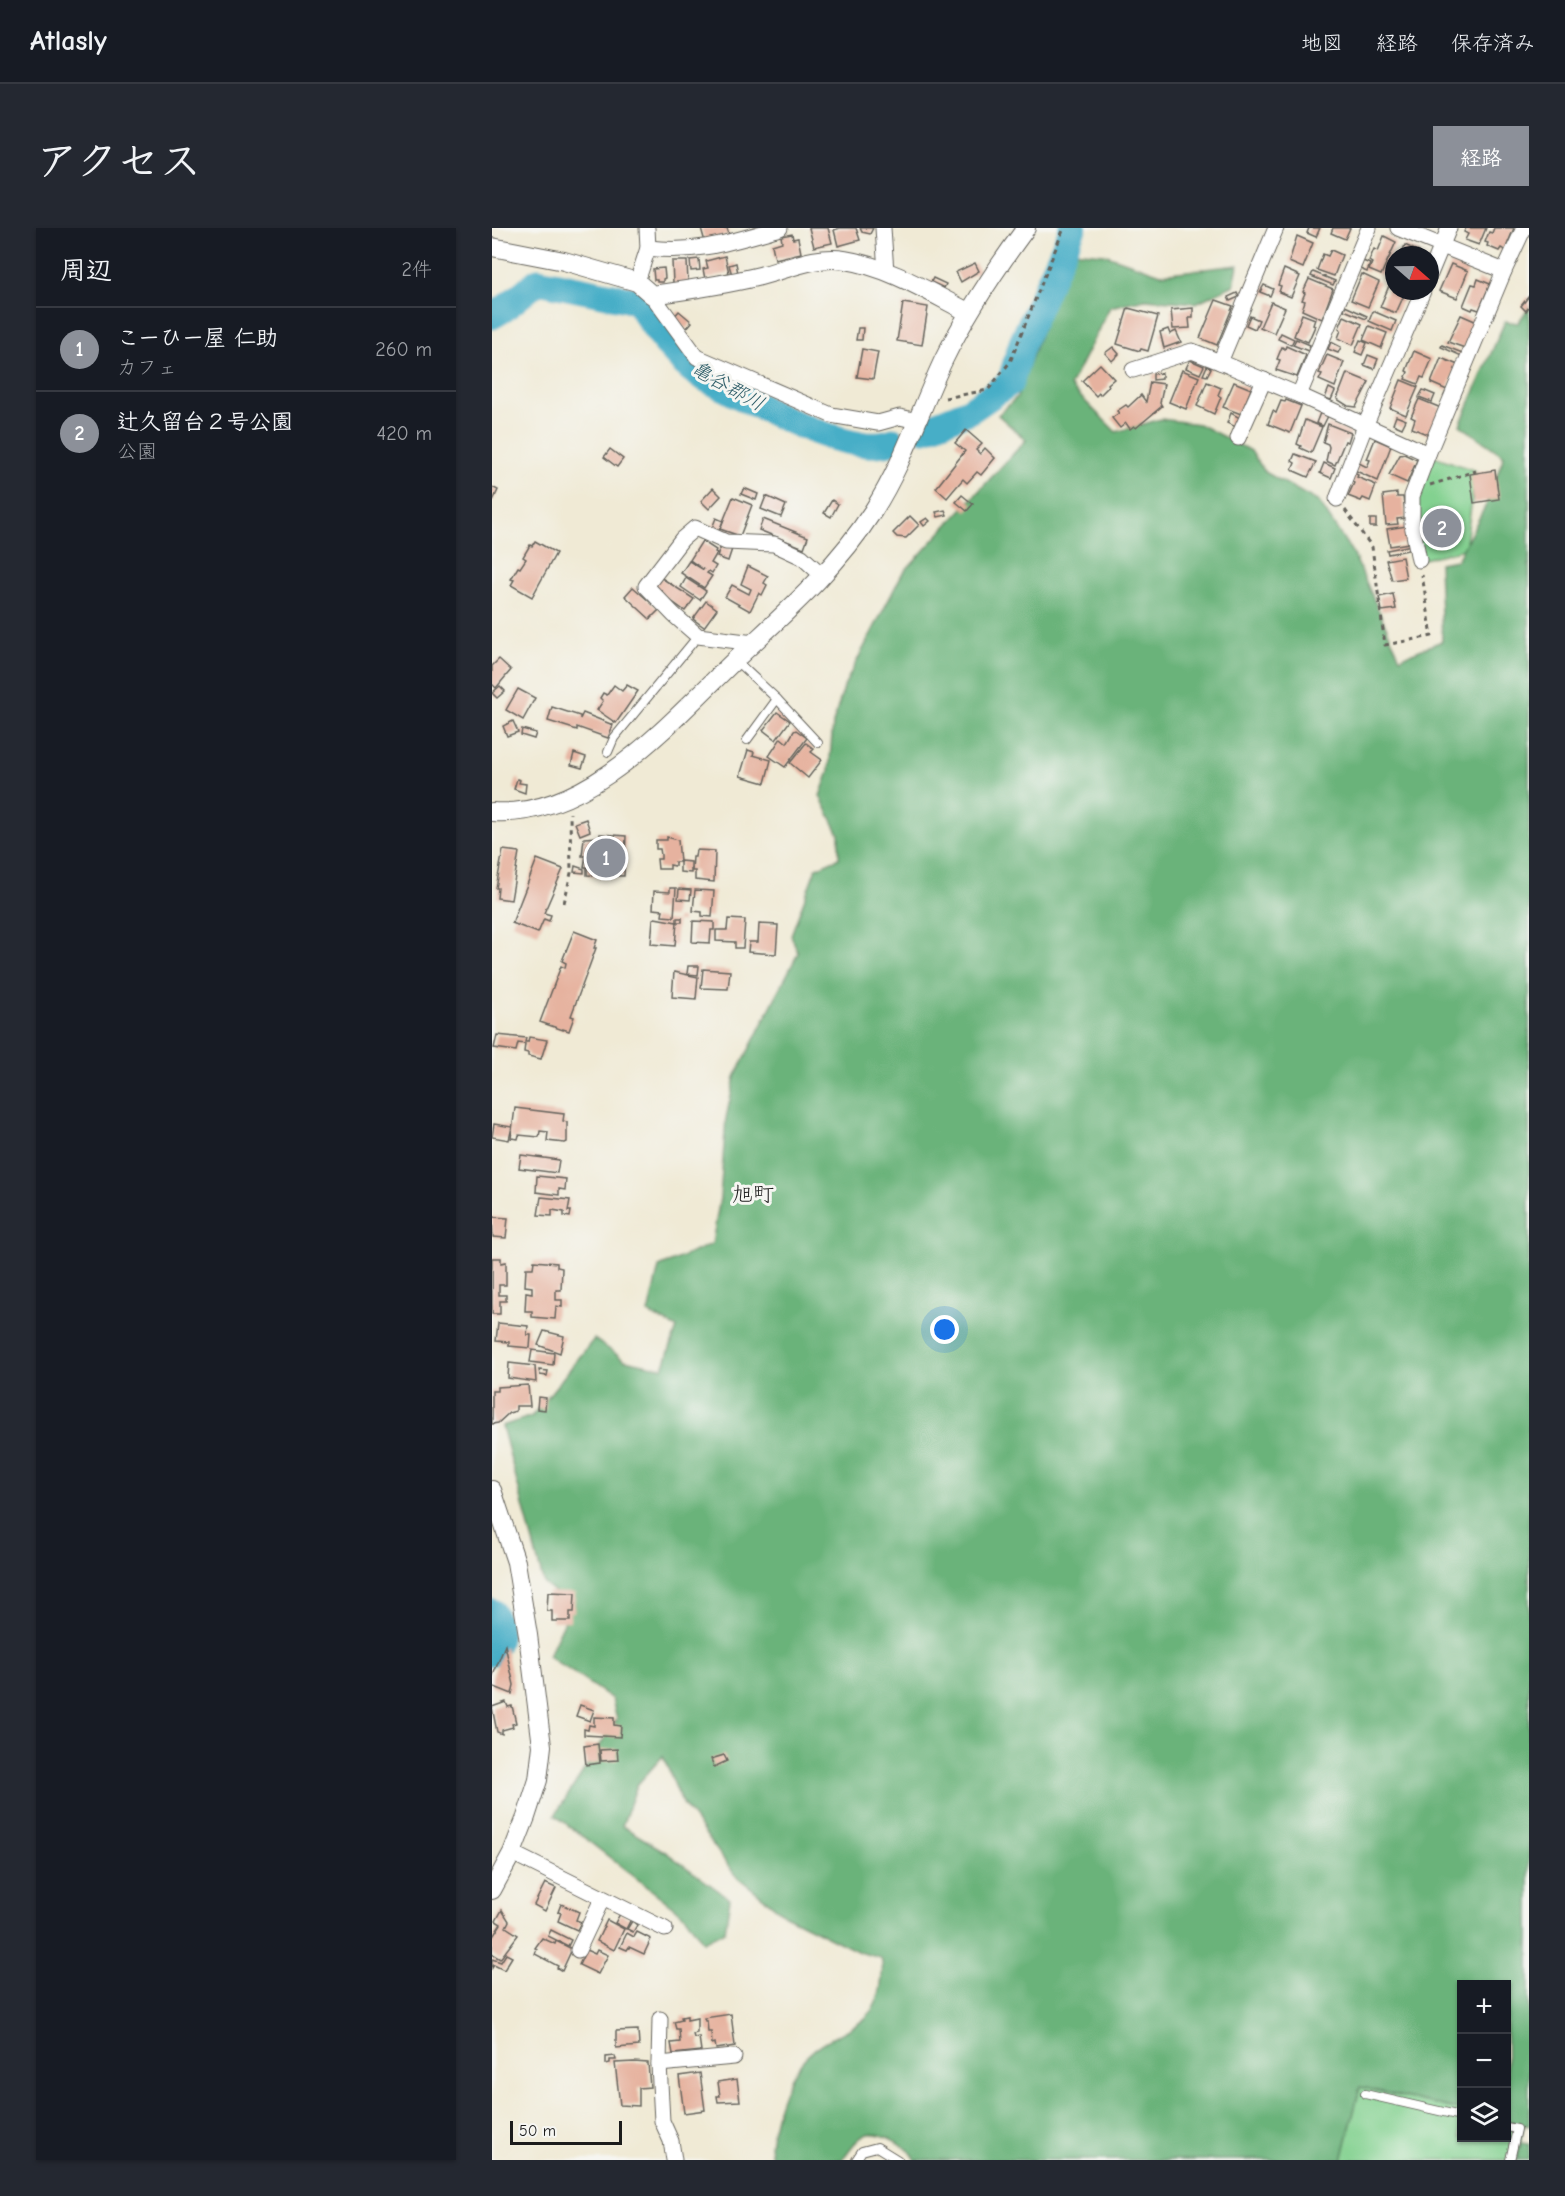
<!DOCTYPE html>
<html lang="ja">
<meta charset="utf-8">
<style>
:root{--surface:#171b24;--page:#242831;--text:#f1f3f6;--muted:#9ea1a6;--line:#363941;--accent:#8c9099}
body{margin:0;font-family:"Comic Neue","Klee One",sans-serif;background:var(--page);color:var(--text)}
.controls{position:absolute;right:18px;bottom:18px;display:grid;overflow:hidden;border-radius:0px;box-shadow:0 2px 4px #0004}
.controls button{width:54px;height:54px;display:grid;place-items:center;padding:0;border:0;border-bottom:2px solid var(--line);background:var(--surface);color:var(--text);font:30px sans-serif}
.compass{position:absolute;left:893px;top:18px;width:54px;height:54px;border-radius:50%;background:var(--surface);box-shadow:0 2px 4px #0004;rotate:110deg}
.scale{position:absolute;left:18px;bottom:15px;width:112px;box-sizing:border-box;padding-left:6px;border:3px solid #1c1c1c;border-top:0;font-size:16px;line-height:21px;white-space:nowrap;color:#1c1c1c;-webkit-text-stroke:4px #f6f6f2;paint-order:stroke}
.you{position:absolute;left:453px;top:1102px;width:21px;height:21px;margin:-15px;border:4px solid #fff;border-radius:50%;background:#1a73e8;box-shadow:0 0 0 9px #1a73e833}
.badge{display:grid;place-items:center;width:39px;height:39px;border-radius:50%;background:var(--accent);color:#fff;font-size:20px;font-weight:700}
.pin{position:absolute;translate:-50% -50%;border:3px solid #fff;box-shadow:0 2px 6px #0006}
.list{margin:0;padding:0;list-style:none}
h2{display:flex;justify-content:space-between;align-items:center;height:78px;margin:0;padding:0 24px;font-size:26px}
h2 small{font-size:20px;font-weight:400;color:var(--muted)}
.list li{display:grid;grid-template-columns:39px 1fr auto;gap:18px;align-items:center;box-sizing:border-box;height:84px;padding:0 24px;border-top:2px solid var(--line)}
.list b{display:block;font-size:22px;white-space:nowrap}
.list p{margin:0;font-size:20px;white-space:nowrap;color:var(--muted)}
.list em{font-size:20px;font-style:normal;color:var(--muted)}
.icon{flex:none;width:33px;height:33px;fill:none;stroke:currentColor;stroke-width:2;stroke-linecap:round;stroke-linejoin:round}
.map{position:relative;flex:none;width:1037px;height:1932px;overflow:hidden;border-radius:0px}
header{display:flex;align-items:center;gap:36px;box-sizing:border-box;height:84px;padding:0 30px;background:var(--surface);border-bottom:2px solid var(--line)}
header strong{font-size:28px}
nav{display:flex;gap:33px;margin-inline-start:auto;font-size:21px}
.intro{display:flex;align-items:center;justify-content:space-between;box-sizing:border-box;height:144px;padding:0 36px}
h1{margin:0;font-size:42px}
.button{padding:15px 27px;border-radius:0px;background:var(--accent);color:#fff;font-size:21px;font-weight:700}
main{display:flex;gap:36px;padding:0 36px}
aside{flex:1;background:var(--surface);border-radius:0px;box-shadow:0 2px 4px #0004}
.map>svg:first-child{display:block}
.green{fill:#83d190;stroke:#507656;stroke-width:1.5}
.forest{fill:#6ab37a;stroke:#43684b;stroke-width:1.5}
.lines{fill:none;stroke-linecap:round;stroke-linejoin:round}
.river{stroke:#47aec7;stroke-width:27}
.building{fill:#e6b29f}
.service-casing{stroke:#66645d;stroke-width:10}
.minor-casing{stroke:#66645d;stroke-width:17}
.tertiary-casing{stroke:#66645d;stroke-width:20}
.path{stroke:#66645d;stroke-width:3;stroke-dasharray:4.5 4.5;stroke-linecap:butt}
.service{stroke:#fff;stroke-width:8}
.minor{stroke:#fff;stroke-width:15}
.tertiary{stroke:#fff;stroke-width:18}
.labels{text-anchor:middle;dominant-baseline:central;stroke-width:6;stroke-linejoin:round;paint-order:stroke}
.water-label{font-size:20px;font-style:italic;fill:#2f5e69;stroke:#f6f6f2}
.quarter-label{font-size:21px;fill:#1c1c1c;stroke:#f6f6f2}
</style>
<header>
<strong>Atlasly</strong>
<nav><a>地図</a><a>経路</a><a>保存済み</a></nav>
</header>
<div class="intro"><h1>アクセス</h1><a class="button">経路</a></div>
<main>
<aside>
<h2>周辺<small>2件</small></h2>
<ul class="list">
<li><span class="badge">1</span><div><b>こーひー屋 仁助</b><p>カフェ</p></div><em>260 m</em></li>
<li><span class="badge">2</span><div><b>辻久留台２号公園</b><p>公園</p></div><em>420 m</em></li>
</ul>
</aside>
<div class="map">
<svg width="1037" height="1932" viewBox="0 0 1037 1932">
<rect width="100%" height="100%" fill="#f6f6f2"/>
<filter id="ink" filterUnits="userSpaceOnUse"><feTurbulence type="fractalNoise" baseFrequency=".0167" numOctaves="2"/><feDisplacementMap in="SourceGraphic" scale="12" xChannelSelector="R" yChannelSelector="G"/><feConvolveMatrix kernelMatrix="1 2 1 2 8 2 1 2 1" color-interpolation-filters="sRGB"/></filter>
<filter id="wash" filterUnits="userSpaceOnUse"><feTurbulence type="fractalNoise" baseFrequency=".008" numOctaves="4" result="noise"/><feDisplacementMap in="SourceGraphic" scale="24" xChannelSelector="R" yChannelSelector="G"/><feGaussianBlur stdDeviation="1.35" result="paint"/><feColorMatrix in="noise" values="0 0 0 0 0 0 0 0 0 0 0 0 0 0 0 0 0 1.4 0 .05"/><feComposite in="paint" operator="in"/></filter>
<g filter="url(#wash)">
<rect width="100%" height="100%" fill="#f0ead5"/>
<g class="green">
<path d="M936,226L984,243L973,321L927,332L920,278Z"/>
<path d="M868,1859L969,1882V1910H1014L1015,1893L1032,1897L1025,1932H850Z"/>
</g>
<g class="forest">
<path d="M579,23L612,26L669,46L746,37L742,57L704,75L653,71L618,79L578,158L624,204L669,191L707,196L759,223L773,244L827,274L862,327L908,430L950,413L947,335L965,332L994,277L1012,228L968,197L1013,93L1026,95L1037,79V1898L1015,1893L1014,1756H969V1882L868,1859L850,1932H424C418,1919 392,1904 376,1906C366,1908 356,1924 350,1932H281C275,1918 280,1907 283,1892C289,1868 298,1844 316,1827C344,1799 382,1805 389,1757C390,1748 392,1739 389,1730L367,1724L293,1687L243,1647L189,1573L171,1528L145,1557L130,1598L172,1623L238,1671L233,1703L211,1714L193,1688L63,1587L125,1491L120,1471L56,1428L80,1378L52,1356L10,1198L40,1188L102,1111L133,1132L171,1140L185,1100L156,1085L167,1039L220,1016L228,970L234,890L243,849L306,725L299,707L324,640L347,630V606L328,568L337,543L341,495L353,456L410,346L534,212L506,187L525,169Z"/>
<path d="M1029,1915L1037,1916V1932H1025Z"/>
</g>
<g class="lines">
<g class="river">
<path d="M0,88L12,81L46,53L145,73C161,98 177,123 200,142C209,150 225,156 236,162C274,182 359,229 401,213"/>
<path d="M433,201L477,183L518,155L530,115L581,0"/>
<path d="M0,1384C10,1402 9,1407 0,1425"/>
</g>
</g>
<g id="blocks">
<g class="building">
<path d="M209,0H235L237,6L213,14Z"/>
<path d="M317,0H336L340,15L322,19Z"/>
<path d="M348,0H364L368,12L346,18L342,2Z"/>
<path d="M368,0H381L378,6L370,4Z"/>
<path d="M817,0H828L824,9L815,5Z"/>
<path d="M841,0H858L853,11L839,5Z"/>
<path d="M974,0H994L987,17L973,12L976,6L972,4Z"/>
<path d="M1002,0H1022L1013,22L1009,20L1007,23L995,18L996,15L993,14L997,4L1000,5Z"/>
<path d="M300,6L301,11L306,10L309,25L283,31L280,17L290,14L289,8Z"/>
<path d="M805,8L821,15L811,40L797,34Z"/>
<path d="M892,8L904,14L889,47L877,42L880,35L877,33L882,21L886,23Z"/>
<path d="M913,17L927,24L926,27H909Z"/>
<path d="M839,22L850,27L842,48L825,42L831,26L836,28Z"/>
<path d="M233,28L237,45L213,51L211,41L216,40L214,33Z"/>
<path d="M207,31L208,42L199,43L198,32Z"/>
<path d="M180,33H195L196,55H181Z"/>
<path d="M871,33L878,36L875,44L868,41Z"/>
<path d="M244,35L246,45L240,47L237,37Z"/>
<path d="M483,35L487,43L469,54L464,44Z"/>
<path d="M959,36L976,43L965,70L947,63Z"/>
<path d="M172,40L173,50L171,51V54H165V52H162L161,41Z"/>
<path d="M792,41L808,48L799,69L787,64L789,58L786,57Z"/>
<path d="M821,44L843,53L841,57L819,48Z"/>
<path d="M870,46L887,54L876,79L859,72Z"/>
<path d="M441,50L454,56L452,60L439,54Z"/>
<path d="M817,51L841,61L830,91L810,82L813,73L810,72L813,65L811,64Z"/>
<path d="M986,51L998,56L987,82L981,80L980,82L971,78L980,56L984,57Z"/>
<path d="M772,57L781,61L778,68L768,64Z"/>
<path d="M897,58L902,60V63L913,65L904,85L888,79Z"/>
<path d="M745,65L747,69L738,73L736,69Z"/>
<path d="M1037,68V79L1034,83L1029,78Z"/>
<path d="M724,72L741,78L725,117L708,110Z"/>
<path d="M779,74L793,80L782,105L768,99Z"/>
<path d="M411,75L436,79L430,117L405,113Z"/>
<path d="M853,78L875,88L874,91L852,82Z"/>
<path d="M636,80L666,88L656,123L649,121L648,123L625,116Z"/>
<path d="M701,80V90H697L698,100L681,101L679,82Z"/>
<path d="M187,83L200,94L194,101L181,90Z"/>
<path d="M881,83L904,93L900,103L877,93Z"/>
<path d="M810,86L823,91L821,97L823,98L816,114L802,108Z"/>
<path d="M969,87L985,94L973,120L956,114Z"/>
<path d="M758,88L767,92L763,101L754,97Z"/>
<path d="M852,88L870,96L861,117L846,110L849,102L847,100Z"/>
<path d="M877,98L895,105L889,120L871,112Z"/>
<path d="M366,100H371L370,112H364Z"/>
<path d="M676,101L678,106L684,103L689,114L672,120L668,104Z"/>
<path d="M789,105L802,111L799,117L786,111Z"/>
<path d="M804,111L818,117L816,123L801,117Z"/>
<path d="M868,112L875,115L870,127L863,124Z"/>
<path d="M839,114L849,119L846,125L836,121Z"/>
<path d="M950,117L973,126L972,129L949,119Z"/>
<path d="M794,118L814,127L805,149L784,142L788,132L785,131L790,119L793,121Z"/>
<path d="M621,119L627,126L620,133L613,125Z"/>
<path d="M370,121L386,124L381,151L365,149Z"/>
<path d="M922,123L940,131L932,150L929,149L926,156L913,151L916,144L914,143Z"/>
<path d="M835,127L852,134L843,159L827,152L830,146L827,145Z"/>
<path d="M876,127L886,131L882,141L872,137Z"/>
<path d="M949,130L966,137L955,162L939,155Z"/>
<path d="M698,132L712,138L708,146L694,140Z"/>
<path d="M608,136L622,151L616,156L617,158L608,167L607,165L604,168L590,153Z"/>
<path d="M715,138L719,140L715,148L711,147Z"/>
<path d="M690,142L707,149L694,181L677,174Z"/>
<path d="M670,145V151L661,152V146Z"/>
<path d="M855,145L877,154L864,179L856,178L845,171Z"/>
<path d="M909,152L926,159L914,187L898,180Z"/>
<path d="M658,154L672,156L668,175L670,178L644,200L642,198L638,201L634,195L628,200L620,190L627,185L625,183L634,177L636,179L649,167L654,174Z"/>
<path d="M715,154L729,160L726,167L729,169L722,186L705,178Z"/>
<path d="M742,154L759,161L749,186L731,179Z"/>
<path d="M837,160L843,163L839,172L833,170Z"/>
<path d="M931,162L943,167L940,174L927,169Z"/>
<path d="M927,171L949,180L937,207L920,200L923,191L919,189Z"/>
<path d="M794,172L809,178L798,205L776,196L781,183L784,185L789,173L793,174Z"/>
<path d="M739,185L748,190L744,199L735,195Z"/>
<path d="M828,185L836,188L831,198L824,195Z"/>
<path d="M904,188L914,192L910,200L901,196Z"/>
<path d="M813,192L830,199L819,225L808,220L809,218L805,216Z"/>
<path d="M836,196L859,205L856,214L853,213L843,237L834,233L837,219L836,216L831,214Z"/>
<path d="M474,202L490,216L484,222L488,226L493,220L503,230L489,247L485,244L475,255L471,251L455,270L444,260L473,223L463,215Z"/>
<path d="M883,211L899,218L886,253L862,242L865,234L875,239L878,232L875,231Z"/>
<path d="M118,221L131,231L125,239L112,229Z"/>
<path d="M803,226L824,234L816,249L800,242L803,235L800,233Z"/>
<path d="M912,226L925,232L915,255L897,247L908,227Z"/>
<path d="M832,235L843,240L839,250L828,245Z"/>
<path d="M1003,242L1007,271L982,275L978,246Z"/>
<path d="M862,245L866,247L865,249L884,257L878,273L871,270L869,273L856,268L862,255L859,253Z"/>
<path d="M0,259L6,262L0,275Z"/>
<path d="M221,260L229,268L217,281L209,273Z"/>
<path d="M252,260L266,266L264,272L249,266Z"/>
<path d="M905,265V269H911L914,290L905,291L906,296L894,297L891,267Z"/>
<path d="M470,267L481,276L475,283L464,274Z"/>
<path d="M274,268L294,277L289,289L269,281Z"/>
<path d="M241,269L260,277L248,308L228,301Z"/>
<path d="M340,272L346,276L339,289L332,285Z"/>
<path d="M453,282L455,287L446,289L444,284Z"/>
<path d="M418,288L427,297L414,310L405,309L401,305Z"/>
<path d="M224,290L231,293L227,303L220,300Z"/>
<path d="M435,290L438,293L432,298L429,294Z"/>
<path d="M271,291L316,309L312,320L267,302Z"/>
<rect x="878" y="291" width="6" height="8"/>
<path d="M915,298L917,315L898,318L895,301Z"/>
<rect x="942" y="298" width="4" height="9"/>
<path d="M942,310H947V318H943Z"/>
<path d="M43,313L64,325L40,369L19,357L22,352L19,351L26,339L28,340L34,331L31,329L38,317L40,318Z"/>
<path d="M210,313L224,322L223,324L225,325L219,335L224,338L220,345L217,343L215,345L220,348L212,360L189,345L197,333L212,342L198,332Z"/>
<path d="M920,317L921,321L896,326L895,322Z"/>
<path d="M228,318L240,321L236,333L225,329Z"/>
<path d="M910,329L914,350L900,352L894,332Z"/>
<path d="M256,338L276,348L272,355L275,357L270,367L267,365L258,383L233,369L240,357L257,366L259,361L249,356Z"/>
<path d="M168,349L202,371L193,383L160,359Z"/>
<path d="M194,350L214,363L208,372L189,359Z"/>
<path d="M141,359L167,382L158,391L133,368Z"/>
<path d="M901,366L904,381L890,383L887,369Z"/>
<path d="M214,373L225,381L212,399L201,391Z"/>
<path d="M7,431L19,442L4,460L0,456V438Z"/>
<path d="M122,457L130,463L135,457L146,463L124,495L105,482L111,473L108,470L111,465L115,467Z"/>
<path d="M8,458L13,463L5,470L0,465Z"/>
<path d="M26,461L43,470L31,492L14,482Z"/>
<path d="M60,479L88,488V491L91,485L121,497L116,510L85,499V502L56,493Z"/>
<path d="M285,484L298,493L284,512L271,502Z"/>
<path d="M21,493L26,504L15,508L11,498Z"/>
<path d="M30,501L44,505L42,511L29,507Z"/>
<path d="M304,502L315,510L293,539L277,528L289,510L295,515L302,503Z"/>
<path d="M314,515L322,521L319,524L330,532L316,550L298,535Z"/>
<path d="M256,522L262,524L261,527L279,532L273,555L248,548Z"/>
<path d="M82,525L94,529L90,540L79,537Z"/>
<path d="M25,551L28,552L27,555L34,556L33,565L22,561Z"/>
<path d="M94,591L98,603L88,607L83,595Z"/>
<path d="M108,606L134,608L132,648L95,647V639H92L94,628H90L92,610L108,609Z"/>
<path d="M175,609L186,612L188,634H183V638L178,637V641H166L165,631H169V627L168,621H164V612H175Z"/>
<path d="M11,622L27,624L19,672L5,670L6,660H4Z"/>
<path d="M204,622L223,623L222,654L203,652V643H200L201,629H203Z"/>
<path d="M45,631L71,641L52,685L59,687L57,693L52,691L46,705L20,695Z"/>
<path d="M188,633L199,634V645L188,644Z"/>
<path d="M83,638L92,641V645L82,644Z"/>
<path d="M178,660H184L182,689L170,688L171,682L161,681L162,663L178,664Z"/>
<path d="M187,661L199,662L198,672L186,671Z"/>
<path d="M203,662L222,663L220,689L210,688V684L201,683Z"/>
<path d="M163,690L185,694V690H190V694H185L183,718L159,716L161,691Z"/>
<path d="M236,691L253,692L251,720H243V714L224,713V702H235Z"/>
<path d="M201,693L222,694V702H219L218,715L200,714Z"/>
<path d="M267,696L286,697L284,726L256,724L257,714H266Z"/>
<path d="M82,703L105,712L102,720H104L79,788L82,789L77,803L71,801V802L48,794L69,738L73,740L74,735L70,733Z"/>
<path d="M196,738H207L206,747L195,746Z"/>
<path d="M211,741L238,743L236,761L209,760Z"/>
<path d="M182,744L206,749L204,771L180,769Z"/>
<path d="M5,807L34,810L33,814H36L37,809L55,812L49,831L36,828V825L32,824L33,816L26,815L24,823L2,820Z"/>
<path d="M23,880L72,886L71,893L75,894V914L73,915L55,913L56,904L48,903L47,909L27,907L26,911L19,910Z"/>
<path d="M2,896L20,899L17,912L0,909Z"/>
<path d="M29,927L67,932L65,945L27,940Z"/>
<path d="M45,948L74,951L73,962L67,961V967L44,964Z"/>
<path d="M49,969L78,972L76,983H79L78,989L72,988V984L60,982V988L46,987Z"/>
<path d="M0,989L16,990L14,1010L1,1009Z"/>
<path d="M0,1030H9V1035L14,1034V1057H7V1067H14V1073H8V1086H0Z"/>
<path d="M42,1033L65,1035V1039L70,1040L69,1062H64V1072H70V1079L64,1078L63,1091L40,1089V1083H33L34,1064L40,1065V1059L33,1058L34,1040H41Z"/>
<path d="M6,1095L36,1098L35,1107H39L38,1120L17,1118V1114L4,1113Z"/>
<path d="M52,1103L72,1108L68,1125L46,1117Z"/>
<path d="M40,1122L62,1125L61,1137L38,1134Z"/>
<path d="M17,1135L43,1138L44,1154L16,1150Z"/>
<path d="M47,1142L56,1143L55,1148L48,1147Z"/>
<path d="M36,1157L38,1178H24V1183L17,1185L6,1195L0,1196V1163H5V1159Z"/>
<path d="M46,1169L54,1170L53,1182L45,1181Z"/>
<path d="M56,1364L83,1365L82,1384H78V1393H60V1383H55Z"/>
<path d="M13,1417L22,1457L20,1466L0,1458V1450Z"/>
<path d="M14,1474L16,1479L20,1478L24,1495L20,1496L21,1499L10,1502V1506L5,1504L0,1479Z"/>
<path d="M88,1477L102,1482L98,1493L84,1488Z"/>
<path d="M102,1489L122,1490V1497L129,1498L128,1509L92,1507V1501L96,1502L97,1497L102,1498Z"/>
<path d="M106,1516L108,1535L94,1537L92,1518Z"/>
<path d="M125,1521L126,1532L109,1533L108,1522Z"/>
<path d="M232,1527L235,1533L222,1539L219,1531Z"/>
<path d="M53,1655L64,1660L53,1683L42,1677Z"/>
<path d="M69,1676L87,1684L84,1692L89,1694L85,1702L66,1693L69,1685L66,1684Z"/>
<path d="M10,1682L17,1693L14,1699L26,1707L8,1731L0,1726V1710L9,1696L4,1693Z"/>
<path d="M128,1686L139,1691L134,1701L123,1695Z"/>
<path d="M115,1692L132,1701L122,1722L105,1713Z"/>
<path d="M140,1693L145,1697L141,1704L135,1701Z"/>
<path d="M59,1702L79,1712L76,1718L56,1708Z"/>
<path d="M145,1704L159,1711L152,1726L137,1719L135,1722L128,1719L135,1705L142,1709Z"/>
<path d="M50,1710L63,1716L64,1713L80,1721L70,1743L65,1740L66,1738L43,1726L45,1721L43,1720Z"/>
<path d="M94,1722L103,1726L105,1722L116,1727L106,1746L87,1737Z"/>
<path d="M14,1726L20,1729L12,1742L2,1737L0,1740V1731L9,1734Z"/>
<path d="M239,1786L243,1818L224,1821L223,1815L220,1816L219,1804H216L215,1793H213L212,1790Z"/>
<path d="M195,1788V1792L205,1790V1805L201,1806L202,1810L207,1809L209,1823L181,1826L179,1815L188,1814L187,1801H184L182,1794L190,1792L189,1789Z"/>
<path d="M146,1802L147,1818L124,1820V1803Z"/>
<path d="M123,1828L124,1832H118V1835L114,1836V1829Z"/>
<path d="M142,1834L156,1835L158,1859L147,1860V1878L128,1877L123,1835Z"/>
<path d="M208,1845L213,1882L192,1885L187,1848Z"/>
<path d="M245,1851L248,1873L226,1874L225,1868H228L226,1854Z"/>
</g>
</g>
</g>
<g filter="url(#ink)">
<use href="#blocks" fill-opacity="0" stroke="#66645d" stroke-width="1.5"/>
<g class="lines">
<g class="service-casing">
<g id="service">
<path d="M243,432L285,471L326,515"/>
<path d="M255,512L285,471"/>
<path d="M116,524L122,510L206,408"/>
<path d="M873,1866L969,1888"/>
<path d="M1014,1899L1025,1901L1018,1932"/>
<path d="M364,1932L370,1923L385,1919L406,1932"/>
</g>
</g>
<g class="minor-casing">
<g id="minor">
<path d="M391,0L394,44"/>
<path d="M784,0L728,134L807,167L936,226L1012,43L1032,0"/>
<path d="M906,0L1012,43"/>
<path d="M156,20C206,26 241,13 288,0"/>
<path d="M938,46L957,0"/>
<path d="M145,54L156,20L155,0"/>
<path d="M160,67L205,129L339,187L386,195L408,189L425,193"/>
<path d="M641,142L700,123L728,134"/>
<path d="M807,167L877,0"/>
<path d="M746,210L772,152"/>
<path d="M845,271L873,198L931,63"/>
<path d="M927,332L920,296V268L936,226"/>
<path d="M262,415L206,408L182,387L154,358L190,311L203,300L234,314L282,316L310,329L331,348"/>
<path d="M20,1625L173,1701"/>
<path d="M86,1722L110,1671"/>
<path d="M168,1791L167,1836L170,1893L179,1913L182,1932"/>
<path d="M167,1836L242,1829"/>
</g>
</g>
<g class="tertiary-casing">
<g id="tertiary">
<path d="M0,19L72,33L145,54L160,67C196,62 232,57 268,48C296,41 324,27 353,32C397,39 437,64 476,84"/>
<path d="M0,584C97,591 179,493 243,432C293,385 344,341 381,283C412,235 428,181 452,131C475,84 503,42 534,0"/>
<path d="M0,1262L24,1334L36,1407L50,1518L46,1552L34,1589L20,1625L0,1662"/>
</g>
</g>
<g class="path">
<path d="M453,170L496,162L518,134L572,0"/>
<path d="M938,257L984,243"/>
<path d="M853,282L880,319L893,417L940,408L930,347"/>
<path d="M72,675L79,645L78,585"/>
</g>
<use href="#service" class="service"/>
<use href="#minor" class="minor"/>
<use href="#tertiary" class="tertiary"/>
</g>
</g>
<g class="labels">
<g class="water-label">
<text transform="translate(236 158) rotate(29)">亀谷郡川</text>
</g>
<g class="quarter-label">
<text x="261" y="966">旭町</text>
</g>
</g>
</svg>
<div class="controls">
<button>+</button>
<button>−</button>
<button><svg class="icon" aria-label="layers" viewBox="0 0 24 24"><path d="M12 4l9 5-9 5-9-5zM3 14l9 5 9-5"/></svg></button>
</div>
<svg class="compass" viewBox="-18 -18 36 36"><path d="M0-13l5 13h-10z" fill="#e53935"/><path d="M0 13l5-13h-10z" fill="#9ea1a6"/></svg>
<div class="scale">50 m</div>
<div class="you"></div>
<div class="pin badge" style="left:114px;top:630px">1</div>
<div class="pin badge" style="left:950px;top:300px">2</div>
</div>
</main>
